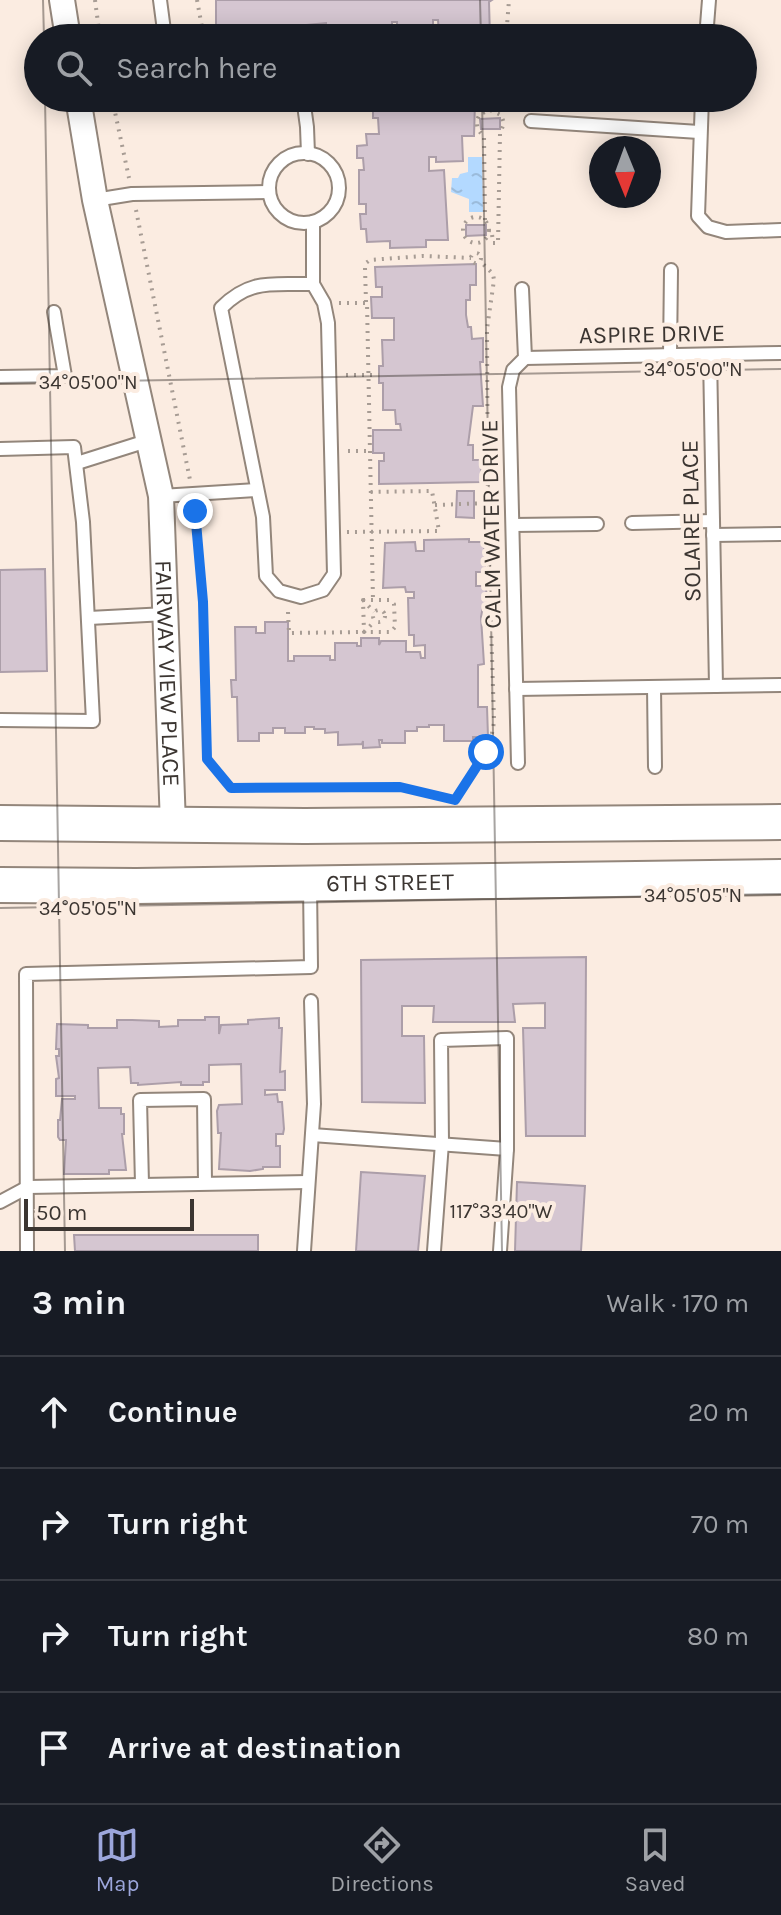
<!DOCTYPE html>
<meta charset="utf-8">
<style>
:root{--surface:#171b24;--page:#20242c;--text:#f1f3f6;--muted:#9ea1a6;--line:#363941;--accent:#9ca6db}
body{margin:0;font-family:Karla,sans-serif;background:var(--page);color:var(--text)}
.compass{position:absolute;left:589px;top:136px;width:72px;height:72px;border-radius:50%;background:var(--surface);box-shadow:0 4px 20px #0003;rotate:179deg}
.scale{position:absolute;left:24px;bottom:20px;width:170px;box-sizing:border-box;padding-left:8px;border:4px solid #3b3531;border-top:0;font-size:22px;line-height:28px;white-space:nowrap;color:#3b3531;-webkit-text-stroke:6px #fbece1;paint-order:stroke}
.stop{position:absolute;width:24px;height:24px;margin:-18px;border:6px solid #1a73e8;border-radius:50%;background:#fff}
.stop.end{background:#1a73e8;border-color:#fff;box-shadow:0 2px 8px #0008}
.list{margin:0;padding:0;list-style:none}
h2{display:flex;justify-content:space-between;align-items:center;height:104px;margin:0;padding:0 32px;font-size:34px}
h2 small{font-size:26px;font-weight:400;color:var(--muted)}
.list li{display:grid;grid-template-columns:52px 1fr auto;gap:24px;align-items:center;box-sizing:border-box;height:112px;padding:0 32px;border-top:2px solid var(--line)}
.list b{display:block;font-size:30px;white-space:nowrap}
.list em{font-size:26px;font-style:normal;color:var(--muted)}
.icon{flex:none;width:44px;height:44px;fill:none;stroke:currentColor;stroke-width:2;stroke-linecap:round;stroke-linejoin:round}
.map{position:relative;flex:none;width:781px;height:1251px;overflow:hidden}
.search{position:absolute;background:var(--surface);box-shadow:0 4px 20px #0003;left:24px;right:24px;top:24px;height:88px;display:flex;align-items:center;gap:20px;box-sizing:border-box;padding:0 28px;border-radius:44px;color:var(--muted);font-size:30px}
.sheet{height:552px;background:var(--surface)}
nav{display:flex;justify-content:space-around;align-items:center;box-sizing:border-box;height:112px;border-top:2px solid var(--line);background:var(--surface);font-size:22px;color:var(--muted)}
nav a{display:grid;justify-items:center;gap:4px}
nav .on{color:var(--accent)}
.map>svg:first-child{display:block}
.water{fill:url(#water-ripples)}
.building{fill:#d5c6d1;stroke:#ac9ea9;stroke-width:2}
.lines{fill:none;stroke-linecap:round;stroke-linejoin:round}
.lane-casing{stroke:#93867b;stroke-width:16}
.street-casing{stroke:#93867b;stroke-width:28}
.secondary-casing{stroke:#93867b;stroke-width:38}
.path{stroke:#a79c94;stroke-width:4;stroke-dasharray:2 6;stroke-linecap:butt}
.lane{stroke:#fff;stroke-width:12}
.street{stroke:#fff;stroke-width:24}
.secondary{stroke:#fff;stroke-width:34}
.route{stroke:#1a73e8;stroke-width:10}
.ticks{fill:none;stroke:#3b3531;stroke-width:2;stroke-opacity:0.45}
.labels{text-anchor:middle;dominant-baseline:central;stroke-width:8;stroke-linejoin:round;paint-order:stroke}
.street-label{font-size:24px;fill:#3b3531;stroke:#fbece1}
.ticks-label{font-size:20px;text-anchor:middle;fill:#3b3531;stroke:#fbece1;stroke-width:8;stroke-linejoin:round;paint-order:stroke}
</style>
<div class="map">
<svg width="781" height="1251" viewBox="0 0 781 1251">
<defs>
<pattern id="water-ripples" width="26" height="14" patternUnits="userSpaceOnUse" patternTransform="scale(2)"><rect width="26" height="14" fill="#b3d9ff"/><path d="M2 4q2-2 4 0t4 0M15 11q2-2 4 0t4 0" fill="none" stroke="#9bbbdb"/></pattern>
</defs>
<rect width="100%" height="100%" fill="#fbece1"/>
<path class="water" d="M468,157H482L483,212H469V199L451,192L452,178H458L460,174L468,172Z"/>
<g class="building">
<path d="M216,0H492L489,2L490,38H419L439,36L438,20H433V26L397,27V22H392V38H326V23L307,25V29L252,27V30H237V37H216Z"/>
<path d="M397,98H427V104L475,102L474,136H462L463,161L436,162V157H429V171L444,170L448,240H426V247L390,248V241L367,242L366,229H361L360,214H366V204H359V170H364L363,158H357V146L367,145L366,134H379L378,118H373V107L397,106Z"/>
<path d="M500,118V129H481L480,119Z"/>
<path d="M466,225H486V235L466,236Z"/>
<path d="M476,264V285H470V300H466V315L468,327H471L472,339L483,338V362H480L483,406H473L468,445H473V460H481V482L379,484V461H384V453H373V430H401L400,424H396L395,410H383V383H379V366H383L382,340H394V318H372L371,297H382V287H376L375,267Z"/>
<path d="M457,491H474V518L456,517Z"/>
<path d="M469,539V542H484L485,572H476V586H486L487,606H483L481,617L484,664L478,665V707H487L488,737H473V741H444V725H429V727H417V731H405V743H382V740H379L380,747L363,748V741L362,744L338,745V732L325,733V729H314V727H305V733H285V728H273V733H259V741H238L237,697H232L231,680H236L235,627H256V633H265V622H288V661H294V656H330V660H335V643H357V646H361V638H379V645L381,641H406V652H420L421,658H425V645L414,646V635H409L408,598H414V592H406L405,587L383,588L385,543L415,542L416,551H424V540Z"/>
<path d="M45,569L47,671L0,672V570Z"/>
<path d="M586,957L585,1136H526L523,1028H545V1003L513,1004L515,1022H433L434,1006H402V1036H424L425,1103L362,1102L361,960Z"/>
<path d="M205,1017H219V1034L221,1025L248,1024V1020L279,1018V1028H282L280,1072L285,1071V1090H265V1095L277,1094L278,1102H282L284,1129L283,1134H276V1146H280V1167H263V1169L250,1171L219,1169L221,1133H218L217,1111L219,1105L242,1104L241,1064L209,1065V1082H203V1085H181V1082L138,1085V1083H131L130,1067L98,1068L99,1108H121V1114H124V1134H122L126,1170H109V1174H64L66,1140H60L58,1137V1120H60L62,1099H75V1096H56V1079L59,1078L56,1056H59V1049H56L57,1024L88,1025V1028H117V1020H132L159,1021V1027L178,1026V1020H205Z"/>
<path d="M361,1172L425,1176L418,1251H356Z"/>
<path d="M517,1182L585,1186L581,1251H515Z"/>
<path d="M74,1235H258V1251H75Z"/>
</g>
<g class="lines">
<g class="lane-casing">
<g id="lane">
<path d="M160,0L165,38"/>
<path d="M706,38L709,0"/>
<path d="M303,98L307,127L308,154"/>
<path d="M702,98L698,216L708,227L726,232L781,230"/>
<path d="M531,121L699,132"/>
<circle cx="304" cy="188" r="35"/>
<path d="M95,200L132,194L269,192"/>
<path d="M313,222V284L324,303L328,323L334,574L323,590L301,597L279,591L266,576L263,517L221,308C251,278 273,285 313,284"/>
<path d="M670,355L671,270"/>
<path d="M710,355L716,686"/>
<path d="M525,358L781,353"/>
<path d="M0,377L65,376L54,312"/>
<path d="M0,449L74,447L83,522L93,721L0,720"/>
<path d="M77,463L150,440"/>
<path d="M161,496L257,490"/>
<path d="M632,523L713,521"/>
<path d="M513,525L597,524"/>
<path d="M713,535L781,534"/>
<path d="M89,618L166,614"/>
<path d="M654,687L655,767"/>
<path d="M516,689L781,685"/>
<path d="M518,763L509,387L513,370L525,358L522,289"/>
<path d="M312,1135L507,1149"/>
<path d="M142,1184L140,1100L204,1099L205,1183"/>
<path d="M0,1202L28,1187L308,1182"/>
<path d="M27,1251L26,974L311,967L310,885"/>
<path d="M304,1251L314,1104L311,1001"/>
<path d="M434,1251L442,1143L441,1040L507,1038V1149L500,1251"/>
</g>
</g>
<g class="street-casing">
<g id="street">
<path d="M62,0L68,38"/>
<path id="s1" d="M78,98L95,200L161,496L173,825"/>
</g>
</g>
<g class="secondary-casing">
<g id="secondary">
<path d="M0,823L305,826L781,822"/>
<path id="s2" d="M0,885L136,886L781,877"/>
</g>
</g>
<g class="path">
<path d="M95,0L100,38"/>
<path d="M197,0L204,38"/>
<path d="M506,38L509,0"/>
<path d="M112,98L129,178"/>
<path d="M346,98H388"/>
<path d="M490,98V110"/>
<path d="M136,210L190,480"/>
<circle cx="476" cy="230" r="13"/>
<path d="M485,220L484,136C476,130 475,122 480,114L490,110L501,115L504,123L500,134L498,243H493L492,234L490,231"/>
<circle cx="476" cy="258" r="5"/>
<path d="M366,302L365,268L366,263L370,260L423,256L471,258"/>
<path d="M339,303H367L373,600"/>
<path d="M346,375H379"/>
<path d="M348,451H370"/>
<path d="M435,505L489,503"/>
<path d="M195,508L203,602L207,759L231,788L400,787L432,795"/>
<path d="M347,532L439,531L432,491L370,492"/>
<path d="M363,600H389L394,604L395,627L391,632H364Z"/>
<path d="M363,600L374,612"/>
<circle cx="379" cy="616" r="6"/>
<path d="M288,612L289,633L364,632L375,621"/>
<path d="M458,797C474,771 492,750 494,720L488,529L487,329L494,280L493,274L480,261"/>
</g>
<use href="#lane" class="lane"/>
<use href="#street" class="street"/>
<use href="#secondary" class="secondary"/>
</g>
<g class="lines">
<path class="route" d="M195,511L203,602L207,759L231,788L400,787L455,800L486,752"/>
</g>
<path class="ticks" d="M43,0L44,38M480,0L481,38M45,98L65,1251M482,98L502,1251M0,383L781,369M0,908L781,894"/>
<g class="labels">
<g class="street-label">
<text transform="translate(652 334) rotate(-1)">ASPIRE DRIVE</text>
<text transform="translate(691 521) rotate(-91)">SOLAIRE PLACE</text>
<text transform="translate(491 524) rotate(-91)">CALM WATER DRIVE</text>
<text stroke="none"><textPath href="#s1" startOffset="584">FAIRWAY VIEW PLACE</textPath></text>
<text stroke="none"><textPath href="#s2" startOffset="390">6TH STREET</textPath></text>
</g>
</g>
<g class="ticks-label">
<text x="693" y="376">34°05'00"N</text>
<text x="88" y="389">34°05'00"N</text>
<text x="693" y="902">34°05'05"N</text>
<text x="88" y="915">34°05'05"N</text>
<text x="501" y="1218">117°33'40"W</text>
</g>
</svg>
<svg class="compass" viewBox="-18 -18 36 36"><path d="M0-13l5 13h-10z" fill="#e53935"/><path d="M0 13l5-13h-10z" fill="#9ea1a6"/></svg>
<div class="scale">50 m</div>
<div class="stop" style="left:486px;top:752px"></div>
<div class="stop end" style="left:195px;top:511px"></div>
<div class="search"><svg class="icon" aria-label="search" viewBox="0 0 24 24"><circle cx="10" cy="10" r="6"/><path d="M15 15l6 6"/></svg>Search here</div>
</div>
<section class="sheet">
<h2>3 min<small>Walk · 170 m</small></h2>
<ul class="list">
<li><svg class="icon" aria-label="ahead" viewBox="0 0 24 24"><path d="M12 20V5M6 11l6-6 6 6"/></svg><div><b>Continue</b></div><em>20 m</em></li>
<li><svg class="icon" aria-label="right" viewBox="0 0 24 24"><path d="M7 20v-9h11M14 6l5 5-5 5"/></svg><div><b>Turn right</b></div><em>70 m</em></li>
<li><svg class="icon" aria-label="right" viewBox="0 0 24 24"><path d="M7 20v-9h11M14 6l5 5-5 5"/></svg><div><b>Turn right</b></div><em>80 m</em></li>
<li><svg class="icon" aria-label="arrive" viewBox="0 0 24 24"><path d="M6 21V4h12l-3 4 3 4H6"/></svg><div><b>Arrive at destination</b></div></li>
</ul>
</section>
<nav>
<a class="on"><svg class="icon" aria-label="map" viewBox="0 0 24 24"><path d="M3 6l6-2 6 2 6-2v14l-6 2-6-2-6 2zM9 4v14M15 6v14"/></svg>Map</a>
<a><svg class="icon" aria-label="directions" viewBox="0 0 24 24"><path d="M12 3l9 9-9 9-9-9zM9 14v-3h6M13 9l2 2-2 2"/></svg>Directions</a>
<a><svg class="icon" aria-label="saved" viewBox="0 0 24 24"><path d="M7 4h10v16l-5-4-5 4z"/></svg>Saved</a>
</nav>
